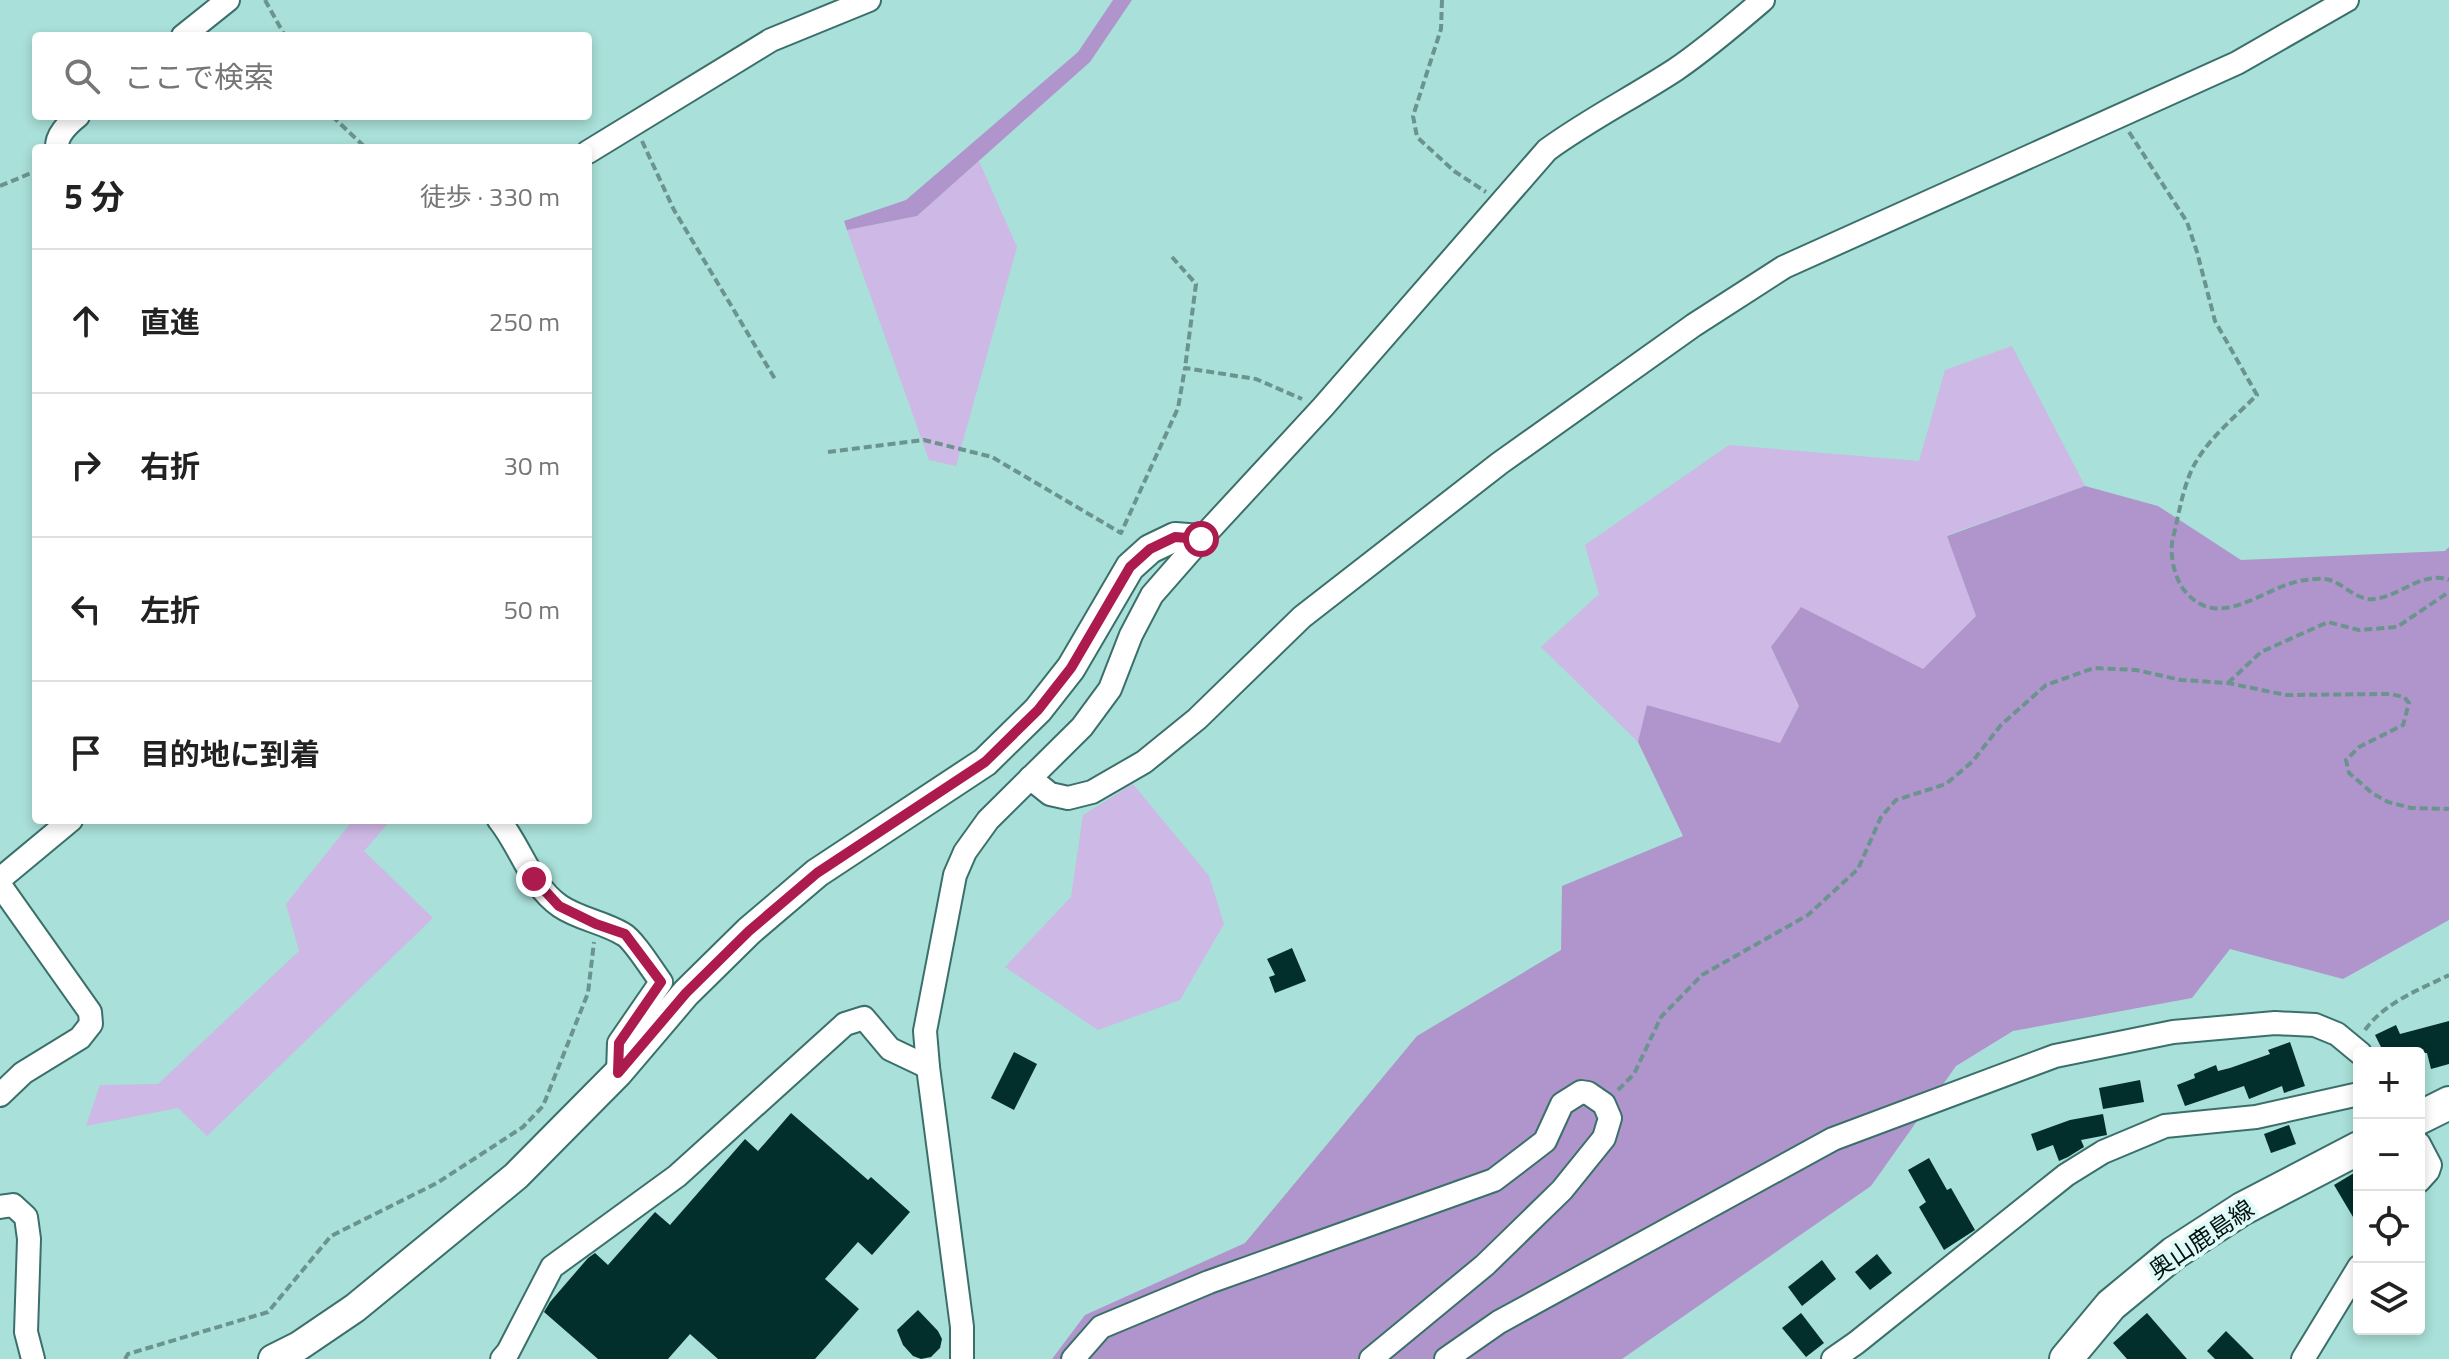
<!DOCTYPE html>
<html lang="ja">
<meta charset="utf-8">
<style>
:root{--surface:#fff;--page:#f6f6f6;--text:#222;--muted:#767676;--line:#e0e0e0}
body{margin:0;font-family:"Titillium Web","Noto Sans JP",sans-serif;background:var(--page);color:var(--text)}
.controls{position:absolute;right:24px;bottom:24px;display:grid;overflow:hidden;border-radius:8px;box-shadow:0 4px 12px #0003}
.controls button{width:72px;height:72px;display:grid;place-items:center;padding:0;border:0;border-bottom:2px solid var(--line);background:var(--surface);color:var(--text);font:40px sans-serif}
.stop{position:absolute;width:24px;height:24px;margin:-18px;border:6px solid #ac1a4e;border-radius:50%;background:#fff}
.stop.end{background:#ac1a4e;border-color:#fff;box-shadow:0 2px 8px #0008}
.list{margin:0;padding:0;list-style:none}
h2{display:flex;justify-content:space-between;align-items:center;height:104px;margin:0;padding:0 32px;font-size:34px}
h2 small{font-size:26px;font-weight:400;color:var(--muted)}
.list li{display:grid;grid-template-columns:52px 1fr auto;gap:24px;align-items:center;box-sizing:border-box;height:144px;padding:0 32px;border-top:2px solid var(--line)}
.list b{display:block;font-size:30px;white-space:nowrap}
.list em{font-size:26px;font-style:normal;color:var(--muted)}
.icon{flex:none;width:44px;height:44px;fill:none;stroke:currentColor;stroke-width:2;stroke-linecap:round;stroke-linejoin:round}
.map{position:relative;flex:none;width:2449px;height:1359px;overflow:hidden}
.search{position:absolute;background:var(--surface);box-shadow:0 4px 12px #0003;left:32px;top:32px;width:560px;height:88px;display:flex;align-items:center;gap:20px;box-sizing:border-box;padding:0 28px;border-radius:8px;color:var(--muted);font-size:30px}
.panel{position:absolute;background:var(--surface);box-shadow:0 4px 12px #0003;left:32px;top:144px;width:560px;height:680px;border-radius:8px}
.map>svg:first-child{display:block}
.green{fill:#ceb8e5}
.forest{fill:#b095cc}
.building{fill:#022e2b}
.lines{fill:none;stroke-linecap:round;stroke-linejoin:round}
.minor-casing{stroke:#3b706a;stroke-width:26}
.tertiary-casing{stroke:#3b706a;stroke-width:32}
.secondary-casing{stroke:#3b706a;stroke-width:36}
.path{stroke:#6b948f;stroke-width:4;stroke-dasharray:8 4;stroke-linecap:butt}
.minor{stroke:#fff;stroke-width:22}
.tertiary{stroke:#fff;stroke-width:28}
.secondary{stroke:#fff;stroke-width:32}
.route{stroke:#ac1a4e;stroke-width:10}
.labels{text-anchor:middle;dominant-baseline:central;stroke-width:8;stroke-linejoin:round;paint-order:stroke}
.street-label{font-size:24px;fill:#001210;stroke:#e0fbf7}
</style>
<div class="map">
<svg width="2449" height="1359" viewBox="0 0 2449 1359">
<rect width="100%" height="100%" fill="#a9e0d9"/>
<g class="green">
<path d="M979,161L1017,247L956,466L929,460L847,230L917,216Z"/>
<path d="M2012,346L2085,486L1947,535L1976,616L1923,670L1771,647L1799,706L1780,744L1648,705L1638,742L1541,647L1599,594L1585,545L1729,445L1919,461L1945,370Z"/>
<path d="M1133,784L1209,876L1224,924L1180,1000L1098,1030L1005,967L1071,897L1083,815Z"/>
<path d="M353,820H391L364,851L433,918L207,1136L178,1108L86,1126L100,1085L158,1084L299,951L286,904Z"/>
</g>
<g class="forest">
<path d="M1113,0H1132L1090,62L917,216L847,230L844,221L906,200L1078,52Z"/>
<path d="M2085,486L2158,506L2241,560L2445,551L2449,547V920L2343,979L2230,949L2192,998L2013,1031L1956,1066L1871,1186L1622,1359H1052L1085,1315L1245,1243L1417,1036L1561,950L1562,886L1683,836L1638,742L1647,705L1780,743L1799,706L1771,647L1801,607L1923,669L1976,616L1947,536Z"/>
</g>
<g class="building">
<path d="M1292,948L1306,981L1275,993L1269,977L1275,975L1267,959Z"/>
<path d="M2449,1021V1064L2431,1069L2427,1053H2384L2375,1035L2396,1025L2400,1034Z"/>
<path d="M2290,1042L2305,1086L2284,1093L2282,1086L2249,1099L2244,1086L2185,1106L2177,1085L2195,1078L2194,1074L2216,1065L2218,1071L2230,1068L2270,1054L2268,1050Z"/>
<path d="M1014,1052L1037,1064L1014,1110L991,1098Z"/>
<path d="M2140,1080L2144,1102L2103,1109L2099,1088Z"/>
<path d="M791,1113L868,1180L871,1177L910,1212L872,1255L858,1242L825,1279L859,1309L815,1359H718L690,1334L668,1359H598L544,1312L550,1302L588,1258L595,1253L608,1265L655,1212L670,1225L745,1139L758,1151Z"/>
<path d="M2103,1114L2107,1135L2081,1140L2084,1147L2068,1157L2059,1161L2053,1145L2037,1151L2031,1134L2070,1120Z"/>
<path d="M2289,1125L2296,1144L2271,1153L2264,1134Z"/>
<path d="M1929,1158L1947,1190L1951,1188L1975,1230L1944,1250L1919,1207L1926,1202L1908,1170Z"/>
<path d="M2359,1170V1227L2334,1185Z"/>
<path d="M1877,1254L1892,1273L1870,1290L1855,1272Z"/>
<path d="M1822,1260L1836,1279L1802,1306L1788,1287Z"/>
<path d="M918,1310L938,1331L942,1339L940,1348L931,1357L921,1359L913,1356L903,1345L897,1330Z"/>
<path d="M1801,1313L1824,1343L1806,1357L1782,1328Z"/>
<path d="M2147,1313L2187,1359H2127L2113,1343Z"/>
<path d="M2226,1331L2254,1359H2215L2207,1351Z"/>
</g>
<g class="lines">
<g class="minor-casing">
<g id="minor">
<path d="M183,36L228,0"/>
<path d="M57,148C56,135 68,124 78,116"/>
<path d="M588,152L771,40L869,0"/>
<path d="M1030,778L1050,794L1068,798L1092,792L1144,762L1197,719L1302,617L1500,463L1694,325L1784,267L2237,63L2347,0"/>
<path d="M499,820C521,847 530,885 560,906C579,919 603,922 623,934C633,939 653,971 661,982L619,1043L618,1073"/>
<path d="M0,879L71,820"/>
<path d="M0,885L90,1012L91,1024L80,1038L23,1073L0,1095"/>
<path d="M2419,1144L2430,1165L2428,1171L2419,1181"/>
<path d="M0,1207L13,1205L26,1217L29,1239L26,1332L33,1359"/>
<path d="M502,1359L508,1352L552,1267L677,1176L845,1024L864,1018L890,1049L928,1067"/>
<path d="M962,1359V1327L928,1067L925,1031L955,875L965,852L988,820L1082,727L1110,689L1131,635L1152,595L1201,539L1323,407L1547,150C1588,120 1632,98 1675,70C1706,49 1735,24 1763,0"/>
<path d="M1073,1359L1101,1327L1209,1282L1494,1180L1545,1141L1562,1104L1581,1092L1588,1093L1604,1104L1610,1118L1604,1138L1562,1190L1485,1265L1371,1359"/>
<path d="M1446,1359L1499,1322L1833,1139L2055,1056L2173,1032L2275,1023L2315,1025L2337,1034L2360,1053"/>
<path d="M1833,1359L1856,1343L2066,1175L2103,1152L2165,1126L2256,1117L2359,1094"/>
<path d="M2303,1359L2359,1267"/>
</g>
</g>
<g class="tertiary-casing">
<path id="tertiary" d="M273,1359L299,1346L355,1308L516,1176L618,1073L686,993L749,931L817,873L985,762L1038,710L1071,668L1130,567L1150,549L1175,537L1201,539"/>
</g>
<g class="secondary-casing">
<g id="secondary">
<path d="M2419,1118L2449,1103"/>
<path d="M2066,1359L2111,1305L2174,1253L2242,1209L2359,1148"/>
</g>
</g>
<g class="path">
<path d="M265,0L285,36"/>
<path d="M1442,0L1441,29L1413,116L1417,137L1454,171L1486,192"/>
<path d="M332,116L366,148"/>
<path d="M2129,132L2187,222L2197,252L2215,321L2257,395C2233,419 2199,446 2188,479C2181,498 2178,518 2173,538C2169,553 2174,577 2184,590C2220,635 2265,584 2306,580C2313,579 2323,578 2330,580C2345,585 2357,601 2374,599C2399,597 2423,570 2449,580"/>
<path d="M642,141L674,210L775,379"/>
<path d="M0,186L36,171"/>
<path d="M1172,257L1196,284L1185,368"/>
<path d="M828,452L924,440L992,457L1121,533L1178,408L1185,368L1256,379L1302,399"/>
<path d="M2228,683L2261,652L2328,622L2359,630L2397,627L2449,592"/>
<path d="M2365,1030C2385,1002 2419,990 2449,975"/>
<path d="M1618,1090L1634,1074L1661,1017L1702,975L1808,915L1858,869L1881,817L1896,800L1946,784L1972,762L2001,725L2046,685L2094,668L2136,670L2181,680L2228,683L2286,695L2390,694L2404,697L2409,703L2403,725L2359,747L2346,760L2349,773L2372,793L2388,802L2411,808L2449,809"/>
<path d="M125,1359L128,1354L268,1312L331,1236L437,1183L523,1127L543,1106L588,993L594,942"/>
</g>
<use href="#minor" class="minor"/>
<use href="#tertiary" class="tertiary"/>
<use href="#secondary" class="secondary"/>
</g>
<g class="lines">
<path class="route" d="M534,879L559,906L596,924L625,934L661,982L619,1043L618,1073L686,993L749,931L817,873L985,762L1038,710L1071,668L1130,567L1150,549L1175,537L1201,539"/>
</g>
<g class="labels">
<g class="street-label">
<text transform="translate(2201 1239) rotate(-34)">奥山鹿島線</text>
</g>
</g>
</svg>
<div class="controls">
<button>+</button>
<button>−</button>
<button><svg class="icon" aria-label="locate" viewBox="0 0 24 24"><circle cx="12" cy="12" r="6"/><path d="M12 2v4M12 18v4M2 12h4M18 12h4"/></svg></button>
<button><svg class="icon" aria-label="layers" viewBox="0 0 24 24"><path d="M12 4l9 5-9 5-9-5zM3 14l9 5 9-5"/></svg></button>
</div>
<div class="stop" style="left:1201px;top:539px"></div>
<div class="stop end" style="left:534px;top:879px"></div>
<div class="search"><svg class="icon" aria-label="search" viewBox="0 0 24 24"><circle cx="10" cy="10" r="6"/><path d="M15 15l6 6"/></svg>ここで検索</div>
<section class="panel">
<h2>5 分<small>徒歩 · 330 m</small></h2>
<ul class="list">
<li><svg class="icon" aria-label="ahead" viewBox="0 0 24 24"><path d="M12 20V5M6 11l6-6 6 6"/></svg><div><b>直進</b></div><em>250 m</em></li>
<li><svg class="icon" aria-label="right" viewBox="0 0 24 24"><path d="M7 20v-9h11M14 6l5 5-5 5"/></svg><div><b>右折</b></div><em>30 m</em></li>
<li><svg class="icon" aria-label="left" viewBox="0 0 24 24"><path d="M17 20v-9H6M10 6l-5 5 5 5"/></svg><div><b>左折</b></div><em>50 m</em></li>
<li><svg class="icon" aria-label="arrive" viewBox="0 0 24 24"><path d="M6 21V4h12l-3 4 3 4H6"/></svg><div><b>目的地に到着</b></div></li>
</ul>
</section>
</div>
